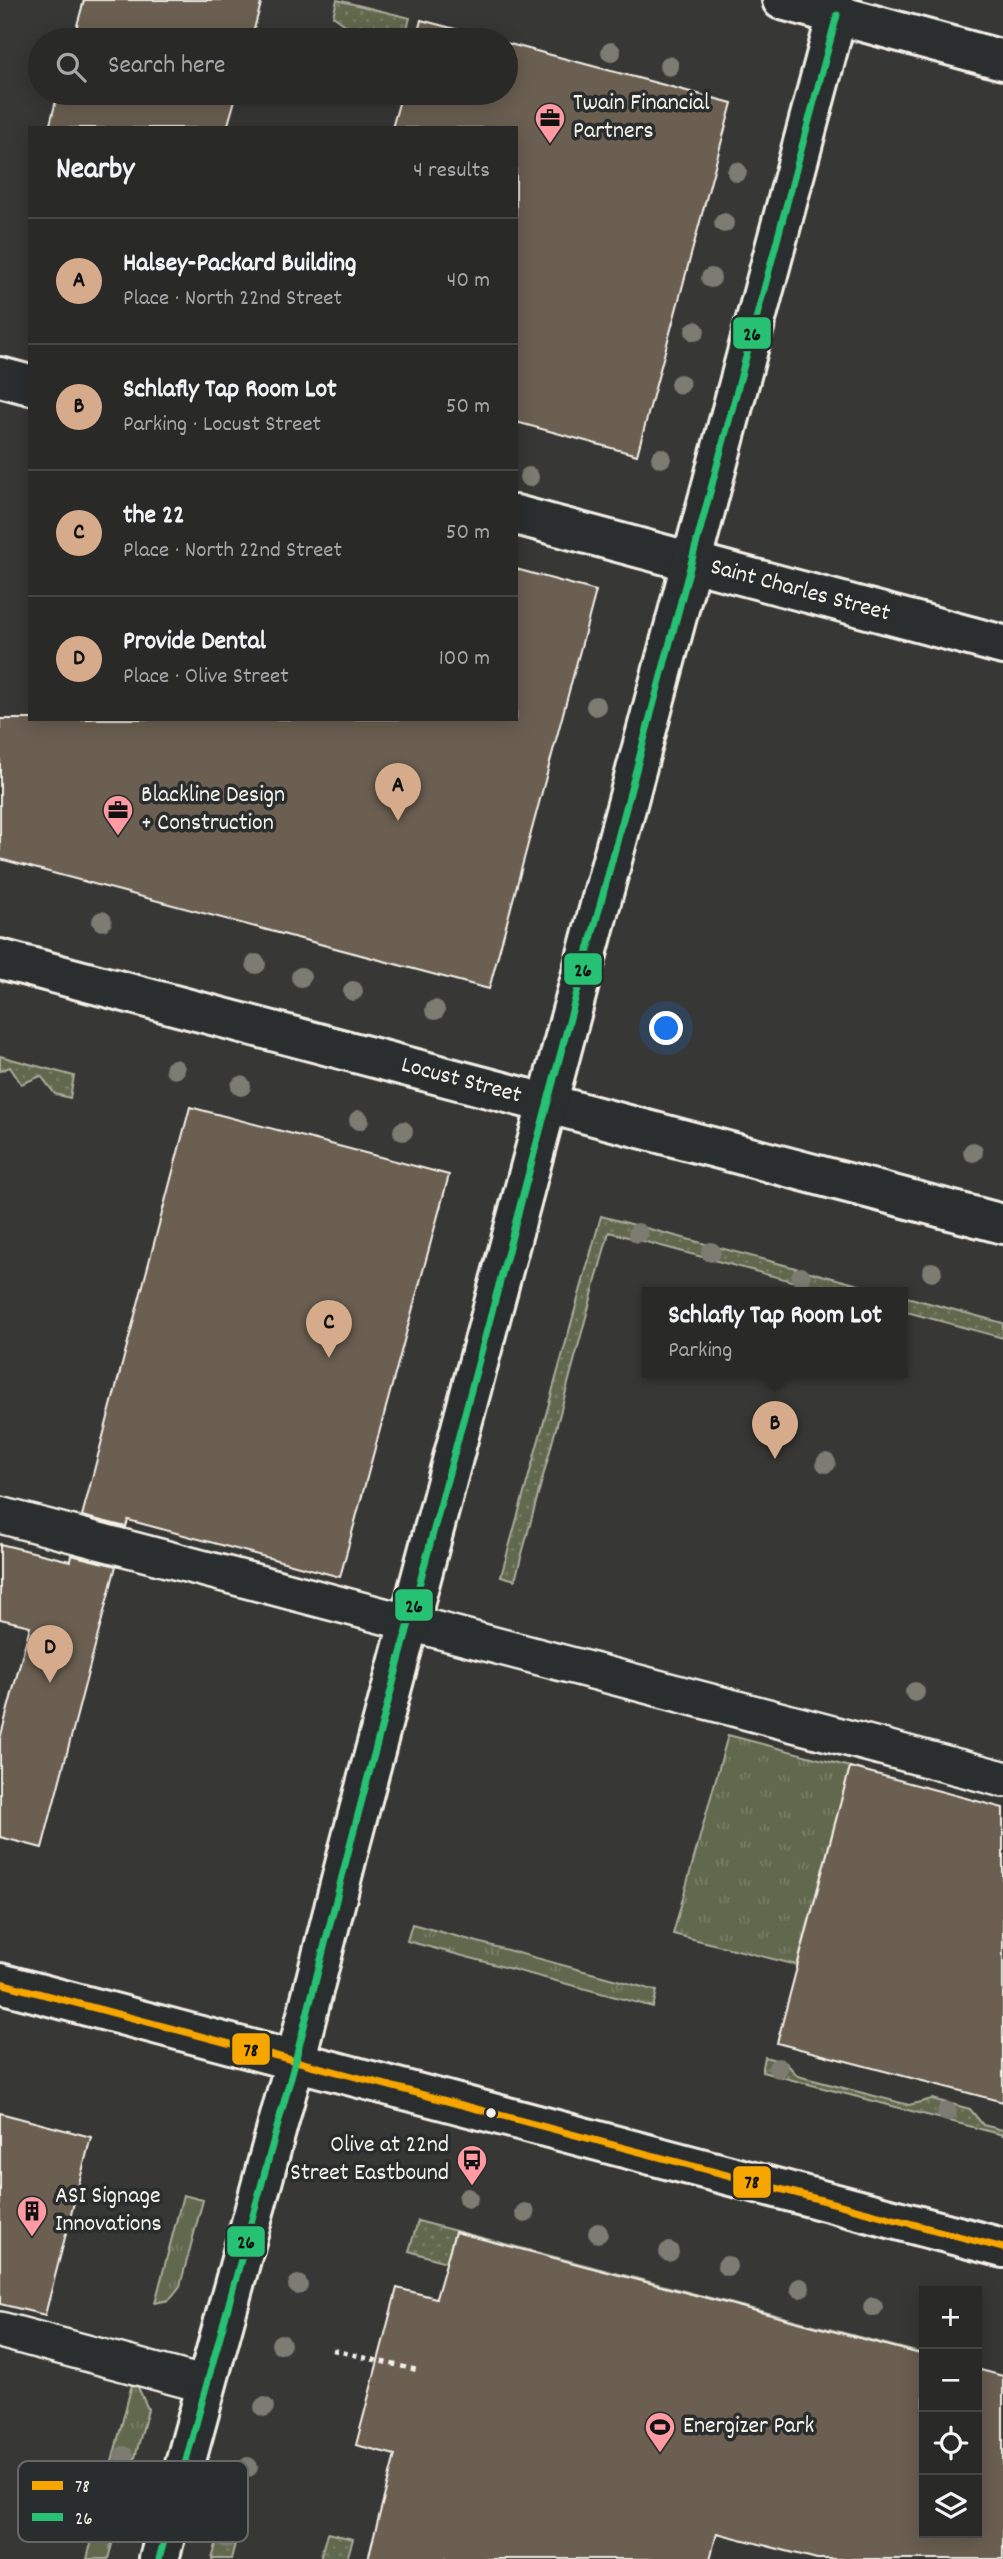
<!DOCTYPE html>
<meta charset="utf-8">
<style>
:root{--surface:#292928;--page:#313130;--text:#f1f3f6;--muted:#a5a6a8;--line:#454545;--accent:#d6ab8b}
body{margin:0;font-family:Dekko,sans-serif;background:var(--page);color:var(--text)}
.controls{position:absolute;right:21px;bottom:21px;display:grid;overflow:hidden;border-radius:0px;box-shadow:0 4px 18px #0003}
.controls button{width:63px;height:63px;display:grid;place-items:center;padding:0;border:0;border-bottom:2px solid var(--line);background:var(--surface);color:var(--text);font:35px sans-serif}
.you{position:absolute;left:667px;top:1029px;width:24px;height:24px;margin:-18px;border:5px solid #fff;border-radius:50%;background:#1a73e8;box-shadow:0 0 0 10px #1a73e833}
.badge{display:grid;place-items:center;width:46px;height:46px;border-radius:50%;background:var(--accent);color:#111;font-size:23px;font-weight:700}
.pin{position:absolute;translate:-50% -58px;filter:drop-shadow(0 2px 4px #0008)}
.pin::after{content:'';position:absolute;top:37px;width:24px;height:21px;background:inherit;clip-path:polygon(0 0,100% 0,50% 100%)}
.popup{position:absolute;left:642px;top:1287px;width:266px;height:91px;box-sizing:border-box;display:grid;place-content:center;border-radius:0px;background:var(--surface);filter:drop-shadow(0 2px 5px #0005);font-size:23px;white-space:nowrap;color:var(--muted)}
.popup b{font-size:26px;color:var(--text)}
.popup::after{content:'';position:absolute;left:50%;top:100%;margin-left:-14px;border:14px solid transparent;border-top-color:var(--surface)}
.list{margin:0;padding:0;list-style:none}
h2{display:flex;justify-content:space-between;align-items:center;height:91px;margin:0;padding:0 28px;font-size:30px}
h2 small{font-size:23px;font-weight:400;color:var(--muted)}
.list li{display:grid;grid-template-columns:46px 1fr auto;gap:21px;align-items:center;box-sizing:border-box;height:126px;padding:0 28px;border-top:2px solid var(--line)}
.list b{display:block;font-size:26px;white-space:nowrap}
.list p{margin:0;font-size:23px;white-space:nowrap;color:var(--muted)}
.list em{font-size:23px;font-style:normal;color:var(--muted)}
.icon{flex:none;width:38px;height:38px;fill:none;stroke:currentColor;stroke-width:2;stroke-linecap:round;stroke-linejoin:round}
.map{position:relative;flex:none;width:1003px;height:2559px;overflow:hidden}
.search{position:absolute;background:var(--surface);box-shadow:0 4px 18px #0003;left:28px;top:28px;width:490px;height:77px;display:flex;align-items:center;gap:18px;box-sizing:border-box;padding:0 24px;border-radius:38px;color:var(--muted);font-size:26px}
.panel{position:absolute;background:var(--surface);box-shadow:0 4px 18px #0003;left:28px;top:126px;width:490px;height:595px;border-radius:0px}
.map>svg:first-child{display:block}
.grass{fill:url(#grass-tufts);stroke:#abac9b;stroke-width:2}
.garden{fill:url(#garden-dots);stroke:#abac9b;stroke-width:2}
.building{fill:#6a5f51;stroke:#f4f1e8;stroke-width:2}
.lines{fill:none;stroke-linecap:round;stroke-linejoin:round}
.service-casing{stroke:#f4f1e8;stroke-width:40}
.minor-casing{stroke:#f4f1e8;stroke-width:44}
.tertiary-casing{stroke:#f4f1e8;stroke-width:44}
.secondary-casing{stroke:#f4f1e8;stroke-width:44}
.path{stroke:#f4f1e8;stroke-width:4.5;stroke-dasharray:5 5;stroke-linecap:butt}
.service{stroke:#2a2d2e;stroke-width:35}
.minor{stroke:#2a2d2e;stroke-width:38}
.tertiary{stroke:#2a2d2e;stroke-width:38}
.secondary{stroke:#2a2d2e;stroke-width:38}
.bus-1-casing{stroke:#2a2d2e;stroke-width:12}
.bus-2-casing{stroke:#2a2d2e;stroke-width:12}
.bus-1{stroke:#f7a600;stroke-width:7}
.bus-2{stroke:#26c172;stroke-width:7}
.tree{fill:#7b7b72}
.bus-dot{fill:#f4f1e8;stroke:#2a2d2e;stroke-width:2.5}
.labels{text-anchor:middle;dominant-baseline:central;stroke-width:7;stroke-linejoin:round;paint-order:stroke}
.poi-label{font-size:24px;fill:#f4f1e8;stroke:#2a2d2e;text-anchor:start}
.street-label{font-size:24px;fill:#f4f1e8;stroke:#2a2d2e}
.key{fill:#2a2d2e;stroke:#676866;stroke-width:2}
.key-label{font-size:19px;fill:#f4f1e8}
.line-badge{stroke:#2a2d2e;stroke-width:2.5}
.pale-badge-label{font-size:19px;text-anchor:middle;font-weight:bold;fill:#111}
</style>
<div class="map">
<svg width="1003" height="2559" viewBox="0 0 1003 2559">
<defs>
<pattern id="grass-tufts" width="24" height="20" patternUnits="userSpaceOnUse" patternTransform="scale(1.75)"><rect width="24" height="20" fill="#62684e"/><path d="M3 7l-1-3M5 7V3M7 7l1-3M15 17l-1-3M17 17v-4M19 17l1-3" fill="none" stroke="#797e68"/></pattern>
<pattern id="garden-dots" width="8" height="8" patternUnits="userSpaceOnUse" patternTransform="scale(1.75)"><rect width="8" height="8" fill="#62684e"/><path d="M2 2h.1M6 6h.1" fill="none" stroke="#797e68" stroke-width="1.8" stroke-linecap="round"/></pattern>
</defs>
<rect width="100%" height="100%" fill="#373735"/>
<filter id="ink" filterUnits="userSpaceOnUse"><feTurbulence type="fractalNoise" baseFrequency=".0143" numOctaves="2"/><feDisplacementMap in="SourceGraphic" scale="14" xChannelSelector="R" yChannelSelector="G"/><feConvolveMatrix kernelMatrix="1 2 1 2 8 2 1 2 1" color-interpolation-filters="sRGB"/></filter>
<g filter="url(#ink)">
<g class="grass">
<path d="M728,1735L850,1767L797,1965L673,1934Z"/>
<path d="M412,1924L657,1991L653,2007L407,1941Z"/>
<path d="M183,2195L203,2200L180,2286L169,2300L155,2303Z"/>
<path d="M132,2384L138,2387L148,2409L108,2559H87Z"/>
</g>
<g class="garden">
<path d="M337,0L410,18L404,40H361L351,29L333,16Z"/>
<path d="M0,1056L74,1076L70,1098L55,1094L41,1076L21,1084L10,1067L0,1071Z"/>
<path d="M601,1216L889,1293H836L609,1232L515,1580L501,1576Z"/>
<path d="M903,1296L1003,1323V1338L903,1311Z"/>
<path d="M765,2057L786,2063L798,2076L909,2105L932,2099L970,2109L983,2125L1003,2130V2135L762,2072Z"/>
<path d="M418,2221L924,2354V2355L455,2232L446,2262L409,2251Z"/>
<path d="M225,2512L242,2517L231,2559H212Z"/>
<path d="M327,2533L353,2539L347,2559H320Z"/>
</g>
<g class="building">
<path d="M84,0H262L251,40H73Z"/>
<path d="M421,20L497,40H416Z"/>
<path d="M506,43L732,103L637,455L516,422V128H392L402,93H506Z"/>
<path d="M58,93H237L227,128H49Z"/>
<path d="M516,569L596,591L489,989L0,859V719H516Z"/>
<path d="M190,1107L449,1175L340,1577L128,1520L126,1527L82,1516Z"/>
<path d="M0,1544L70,1561L71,1555L116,1566L42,1848L0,1837V1739L30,1626L0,1619Z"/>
<path d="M850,1767L1003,1808V2102L777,2043Z"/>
<path d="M0,2113L91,2137L45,2315L0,2304Z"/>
<path d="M455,2232L924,2355V2533H977V2369L1003,2376V2559H817L717,2533L710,2559H368L395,2455L356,2445L397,2288L436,2298Z"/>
</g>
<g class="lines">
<g class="service-casing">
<g id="service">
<path d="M0,1515L1003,1779"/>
<path d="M0,2330L206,2385"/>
</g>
</g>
<g class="minor-casing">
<g id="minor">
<path d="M0,377L30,385"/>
<path d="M516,515L1003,645"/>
<path d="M0,959L1003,1224"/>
</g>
</g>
<g class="tertiary-casing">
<path id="tertiary" d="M159,2559L295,2062L351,1841L837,15"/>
</g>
<g class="secondary-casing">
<g id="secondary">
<path d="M782,0L1003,60"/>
<path d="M0,1983L1003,2248"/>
</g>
</g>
<path class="path" d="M333,2350L417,2370"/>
<use href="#service" class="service"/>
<use href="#minor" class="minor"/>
<use href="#tertiary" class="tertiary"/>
<use href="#secondary" class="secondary"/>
<g class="bus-1-casing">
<path id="bus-1" d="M0,1983L1003,2248"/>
</g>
<g class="bus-2-casing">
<path id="bus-2" d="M159,2559L295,2062L351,1841L837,15"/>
</g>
<use href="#bus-1" class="bus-1"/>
<use href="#bus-2" class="bus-2"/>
</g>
<g class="tree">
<circle cx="611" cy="52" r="10"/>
<circle cx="669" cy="66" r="10"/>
<circle cx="737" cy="172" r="10"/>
<circle cx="724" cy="223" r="10"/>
<circle cx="711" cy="278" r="10"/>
<circle cx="695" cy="331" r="10"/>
<circle cx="680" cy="384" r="10"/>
<circle cx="661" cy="458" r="10"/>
<circle cx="529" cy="477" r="10"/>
<circle cx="596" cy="706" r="10"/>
<circle cx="102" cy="921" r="10"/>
<circle cx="256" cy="964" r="10"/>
<circle cx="301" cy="977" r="10"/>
<circle cx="353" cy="991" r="10"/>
<circle cx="435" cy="1010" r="10"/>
<circle cx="175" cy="1069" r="10"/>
<circle cx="241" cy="1086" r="10"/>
<circle cx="359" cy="1120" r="10"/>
<circle cx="403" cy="1131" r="10"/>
<circle cx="973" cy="1152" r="10"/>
<circle cx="638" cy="1233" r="10"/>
<circle cx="711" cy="1252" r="10"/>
<circle cx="932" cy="1272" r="10"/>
<circle cx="801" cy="1277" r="10"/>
<circle cx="826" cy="1463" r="10"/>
<circle cx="915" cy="1692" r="10"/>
<circle cx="778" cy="2068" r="10"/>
<circle cx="947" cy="2112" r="10"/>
<circle cx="468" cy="2198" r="10"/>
<circle cx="525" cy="2213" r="10"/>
<circle cx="598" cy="2233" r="10"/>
<circle cx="669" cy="2252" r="10"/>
<circle cx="727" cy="2266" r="10"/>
<circle cx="298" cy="2285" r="10"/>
<circle cx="800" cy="2288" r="10"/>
<circle cx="873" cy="2307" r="10"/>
<circle cx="281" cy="2344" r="10"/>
<circle cx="264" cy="2407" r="10"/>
<circle cx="124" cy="2456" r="10"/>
<circle cx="248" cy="2467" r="10"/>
<circle cx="227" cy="2538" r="10"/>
</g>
</g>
<defs>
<g id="office-pin" transform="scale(1.575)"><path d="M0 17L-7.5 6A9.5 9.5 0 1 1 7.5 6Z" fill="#ff9aa2" stroke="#2a2d2e"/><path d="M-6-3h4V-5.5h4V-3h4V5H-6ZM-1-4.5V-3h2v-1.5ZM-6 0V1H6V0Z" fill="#111"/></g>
<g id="bus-pin" transform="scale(1.575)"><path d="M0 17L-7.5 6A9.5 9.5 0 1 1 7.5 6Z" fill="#ff9aa2" stroke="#2a2d2e"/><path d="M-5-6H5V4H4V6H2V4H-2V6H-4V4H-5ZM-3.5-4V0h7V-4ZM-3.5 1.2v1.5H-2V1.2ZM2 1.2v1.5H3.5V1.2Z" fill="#111"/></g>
<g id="building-pin" transform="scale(1.575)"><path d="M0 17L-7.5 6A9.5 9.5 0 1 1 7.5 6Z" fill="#ff9aa2" stroke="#2a2d2e"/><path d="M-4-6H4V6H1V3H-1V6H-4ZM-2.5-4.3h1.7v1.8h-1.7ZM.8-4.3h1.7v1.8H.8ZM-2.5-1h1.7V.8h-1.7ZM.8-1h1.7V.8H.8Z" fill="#111"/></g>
<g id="stadium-pin" transform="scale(1.575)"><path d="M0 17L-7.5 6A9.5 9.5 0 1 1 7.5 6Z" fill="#ff9aa2" stroke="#2a2d2e"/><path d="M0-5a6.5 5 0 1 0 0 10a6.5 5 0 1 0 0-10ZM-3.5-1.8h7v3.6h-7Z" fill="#111"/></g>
</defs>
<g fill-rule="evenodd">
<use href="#office-pin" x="550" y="118"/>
<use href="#office-pin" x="118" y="810"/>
<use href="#bus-pin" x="472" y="2160"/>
<use href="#building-pin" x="32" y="2211"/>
<use href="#stadium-pin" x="660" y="2427"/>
</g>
<circle class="bus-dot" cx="491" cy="2113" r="6"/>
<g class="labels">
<g class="poi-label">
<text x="573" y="104">Twain Financial<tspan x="573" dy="28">Partners</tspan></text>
<text x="141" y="796">Blackline Design<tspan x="141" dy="28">+ Construction</tspan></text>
<text x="449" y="2146" text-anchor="end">Olive at 22nd<tspan x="449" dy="28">Street Eastbound</tspan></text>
<text x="55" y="2197">ASI Signage<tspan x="55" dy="28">Innovations</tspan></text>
<text x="683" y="2427">Energizer Park</text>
</g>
<g class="street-label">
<text transform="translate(800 591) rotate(15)">Saint Charles Street</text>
<text transform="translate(461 1081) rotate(15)">Locust Street</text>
</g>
</g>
<rect x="18" y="2461" width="230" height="81" rx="10" class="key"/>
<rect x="32" y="2481" width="31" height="9" fill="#f7a600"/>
<rect x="32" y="2513" width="31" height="8" fill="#26c172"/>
<g class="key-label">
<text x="75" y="2492">78</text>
<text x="75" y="2524">26</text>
</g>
<g class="line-badge">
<rect x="732" y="316" width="40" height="34" rx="7" fill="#26c172"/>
<rect x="563" y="952" width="40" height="34" rx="7" fill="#26c172"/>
<rect x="394" y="1588" width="40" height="34" rx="7" fill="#26c172"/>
<rect x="231" y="2032" width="40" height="34" rx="7" fill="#f7a600"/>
<rect x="732" y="2165" width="40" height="34" rx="7" fill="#f7a600"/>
<rect x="226" y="2225" width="40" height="33" rx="7" fill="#26c172"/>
</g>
<g class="pale-badge-label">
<text x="752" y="340">26</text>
<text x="583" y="976">26</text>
<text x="414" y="1612">26</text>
<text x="251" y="2056">78</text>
<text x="752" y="2188">78</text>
<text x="246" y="2248">26</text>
</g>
</svg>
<div class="controls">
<button>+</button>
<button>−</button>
<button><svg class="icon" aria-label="locate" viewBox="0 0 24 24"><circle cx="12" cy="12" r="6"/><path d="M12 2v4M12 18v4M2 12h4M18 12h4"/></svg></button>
<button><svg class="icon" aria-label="layers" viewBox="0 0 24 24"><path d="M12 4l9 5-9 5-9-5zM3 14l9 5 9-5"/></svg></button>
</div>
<div class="you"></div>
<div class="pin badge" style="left:398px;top:821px">A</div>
<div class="pin badge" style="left:775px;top:1459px">B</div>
<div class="popup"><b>Schlafly Tap Room Lot</b>Parking</div>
<div class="pin badge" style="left:329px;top:1358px">C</div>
<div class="pin badge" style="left:50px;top:1683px">D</div>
<div class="search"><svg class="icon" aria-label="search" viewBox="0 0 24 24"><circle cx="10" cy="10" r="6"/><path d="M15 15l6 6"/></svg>Search here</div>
<section class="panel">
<h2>Nearby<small>4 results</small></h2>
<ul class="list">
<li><span class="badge">A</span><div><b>Halsey-Packard Building</b><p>Place · North 22nd Street</p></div><em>40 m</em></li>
<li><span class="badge">B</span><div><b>Schlafly Tap Room Lot</b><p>Parking · Locust Street</p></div><em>50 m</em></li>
<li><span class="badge">C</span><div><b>the 22</b><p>Place · North 22nd Street</p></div><em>50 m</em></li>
<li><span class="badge">D</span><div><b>Provide Dental</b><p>Place · Olive Street</p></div><em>100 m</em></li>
</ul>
</section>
</div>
